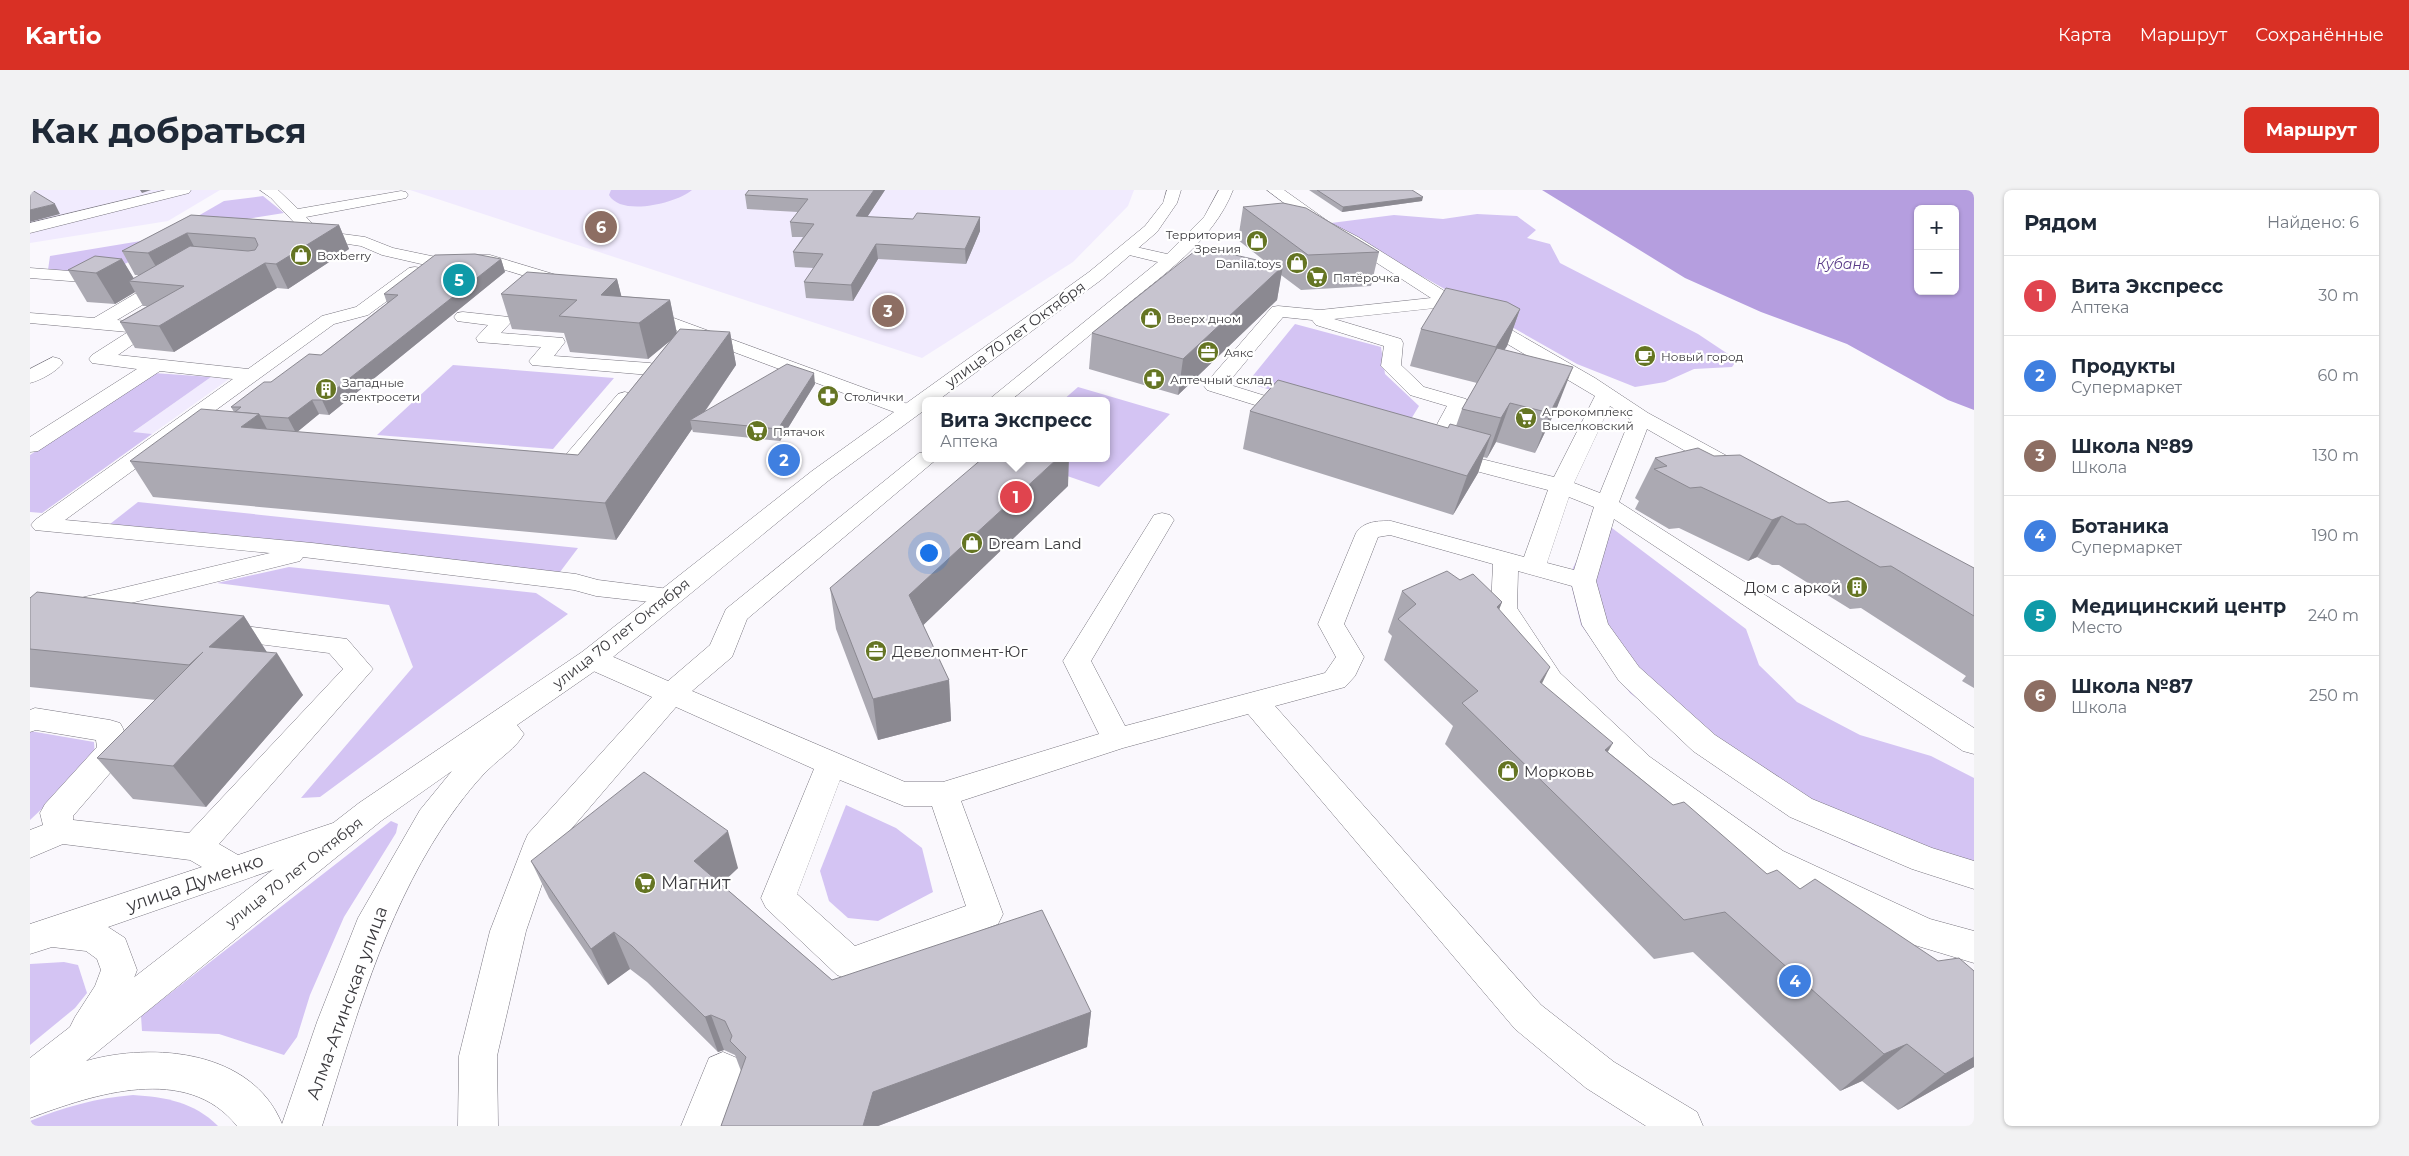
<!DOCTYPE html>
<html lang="ru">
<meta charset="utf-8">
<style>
:root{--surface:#fff;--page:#f2f2f3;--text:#1f2937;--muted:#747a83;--line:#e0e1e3;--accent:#d93025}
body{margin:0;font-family:Montserrat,sans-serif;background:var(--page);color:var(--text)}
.controls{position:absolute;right:15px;top:15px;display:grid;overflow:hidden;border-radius:8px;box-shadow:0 1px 4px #0004}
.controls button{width:45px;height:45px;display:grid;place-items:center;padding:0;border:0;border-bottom:1px solid var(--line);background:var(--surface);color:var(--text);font:25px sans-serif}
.you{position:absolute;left:898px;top:362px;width:18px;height:18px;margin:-12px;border:4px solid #fff;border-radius:50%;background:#1a73e8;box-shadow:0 0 0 8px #1a73e833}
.badge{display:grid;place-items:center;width:32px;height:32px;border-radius:50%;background:var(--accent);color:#fff;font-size:16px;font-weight:700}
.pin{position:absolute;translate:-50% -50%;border:2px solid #fff;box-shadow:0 1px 5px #0006}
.popup{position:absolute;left:892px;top:207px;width:188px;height:65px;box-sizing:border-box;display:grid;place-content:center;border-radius:8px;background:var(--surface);filter:drop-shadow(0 1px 4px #0005);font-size:16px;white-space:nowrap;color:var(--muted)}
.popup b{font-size:19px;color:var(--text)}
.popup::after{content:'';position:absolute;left:50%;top:100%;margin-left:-10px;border:10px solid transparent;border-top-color:var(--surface)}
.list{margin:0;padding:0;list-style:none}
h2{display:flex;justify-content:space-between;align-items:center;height:65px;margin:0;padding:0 20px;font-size:21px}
h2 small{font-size:16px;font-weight:400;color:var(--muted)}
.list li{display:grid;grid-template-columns:32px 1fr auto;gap:15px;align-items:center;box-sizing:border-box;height:80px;padding:0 20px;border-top:1px solid var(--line)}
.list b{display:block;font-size:19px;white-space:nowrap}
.list p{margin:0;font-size:16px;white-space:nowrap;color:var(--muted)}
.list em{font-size:16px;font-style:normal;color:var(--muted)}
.map{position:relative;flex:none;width:1944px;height:936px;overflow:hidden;border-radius:8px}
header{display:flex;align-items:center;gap:30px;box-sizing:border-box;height:70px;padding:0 25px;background:var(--accent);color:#fff}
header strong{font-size:24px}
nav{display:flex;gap:28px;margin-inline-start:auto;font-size:18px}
.intro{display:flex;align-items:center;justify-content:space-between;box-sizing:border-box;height:120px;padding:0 30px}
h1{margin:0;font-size:35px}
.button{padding:12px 22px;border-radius:8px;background:var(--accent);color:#fff;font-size:18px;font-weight:700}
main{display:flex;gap:30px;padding:0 30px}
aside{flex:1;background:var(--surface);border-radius:8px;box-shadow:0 1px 4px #0004}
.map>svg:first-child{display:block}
.built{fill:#f1ebfe}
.green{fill:#d4c4f3}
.water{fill:#b59edf;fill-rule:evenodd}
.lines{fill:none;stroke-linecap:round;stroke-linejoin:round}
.minor-casing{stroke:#78757f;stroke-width:1}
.major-casing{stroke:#78757f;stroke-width:1}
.minor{fill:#fff;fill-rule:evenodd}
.major{fill:#fff;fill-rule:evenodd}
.wall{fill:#aba9b2}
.shaded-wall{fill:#8b8991}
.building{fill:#c7c4cf;stroke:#8b8991}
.labels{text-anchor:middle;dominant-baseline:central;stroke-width:4.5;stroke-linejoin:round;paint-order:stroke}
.far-poi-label{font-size:12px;fill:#3a393d;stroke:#fff;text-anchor:start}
.far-water-label{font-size:14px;font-style:italic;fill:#5b3c89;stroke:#fff}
.street-label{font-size:15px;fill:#3a393d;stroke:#fff}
.poi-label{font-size:15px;fill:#3a393d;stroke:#fff;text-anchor:start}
.near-street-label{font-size:18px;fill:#3a393d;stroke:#fff}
.near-poi-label{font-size:18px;fill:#3a393d;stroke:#fff;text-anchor:start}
</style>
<header>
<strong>Kartio</strong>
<nav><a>Карта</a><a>Маршрут</a><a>Сохранённые</a></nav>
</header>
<div class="intro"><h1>Как добраться</h1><a class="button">Маршрут</a></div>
<main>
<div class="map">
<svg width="1944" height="936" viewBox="0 0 1944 936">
<rect width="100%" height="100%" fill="#faf8fd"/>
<g class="built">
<path d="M0,0H190L138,31L0,53Z"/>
<path d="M380,0H1104L1098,16L1043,72L892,168Z"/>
<path d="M181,187L199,189L122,244L102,243Z"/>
</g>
<g class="green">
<path d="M581,0H662C647,13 591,27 579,5Z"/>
<path d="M233,6L254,23L142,41L194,11Z"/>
<path d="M1447,24L1487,26L1506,40L1497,48L1520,54L1530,73L1668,144L1707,170L1702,177L1664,179L1635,192L1605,197L1547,174L1397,89L1345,62L1301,33L1364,25L1413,29Z"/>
<path d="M141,46L142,49L76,84L18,80L20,66Z"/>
<path d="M1265,134L1351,157L1355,184L1389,216L1375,239L1217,193Z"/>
<path d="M423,175L584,188L523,259L347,245Z"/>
<path d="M124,183L181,187L103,242L122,244L12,323L0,322V265Z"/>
<path d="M1048,197L1140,224L1069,297L985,268H1076V211H1032Z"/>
<path d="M108,312L548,358L530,382L80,334Z"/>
<path d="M1578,335L1716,439L1729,475L1767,512L1830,545L1901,566L1944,588V696L1823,655L1697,579L1600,503L1551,435L1539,386L1562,339Z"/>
<path d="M259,377L506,403L538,424L290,607L271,608L383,477L359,415L187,393Z"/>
<path d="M0,541L64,552L65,569L0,630Z"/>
<path d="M816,615L866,638L892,658L903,702L848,731L818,728L799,711L790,681Z"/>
<path d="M361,631L368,634L366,643L314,727L280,805L267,847L254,865L189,844L112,841L111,826Z"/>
<path d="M34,772L48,775L57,803L45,818L0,855V774Z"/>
<path d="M103,905C135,907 164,912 188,936H0V931C33,917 67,908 103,905Z"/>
</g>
<path class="water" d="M1512,0H1944V220L1918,210L1817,154L1731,122L1655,88ZM1888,19H1925V101H1888Z"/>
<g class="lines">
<g class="minor-casing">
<g id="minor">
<path d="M136,0H161L159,3L0,43V33Z"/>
<path d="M230,0H248L268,19L371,1L376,2L378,5L376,8L371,9L276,27L290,41L335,47L363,58L406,67L408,71L406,75L400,76L352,65L331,56L279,48L241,8Z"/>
<path d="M1189,0H1203C1183,52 1131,86 1089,121C1053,151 1016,181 980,211H957L1128,72L1091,63L1089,60L1091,57L1097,55L1137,64L1174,27Z"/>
<path d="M1237,0H1254L1299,32L1328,47L1424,107L1565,188L1618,223L1708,272L1711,277L1708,282L1700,284L1692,282L1617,239L1589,312L1944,538V564L1933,561L1584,329L1566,391L1578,434L1609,477L1685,545L1782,609L1902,658L1944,671V699L1882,679L1760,627L1663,561L1589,491L1552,435L1542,396L1488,381L1487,418L1530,483L1620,567L1753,661L1900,729L1944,741V773L1881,754L1729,681L1598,583L1510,497L1461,418L1463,374L1360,345L1348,347L1314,434L1334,467L1325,486L1315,497L1245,516L1511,815L1584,872L1667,922L1673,936H1616L1556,898L1485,839L1218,524L1093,558L931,611L973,724L968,734L820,790L807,785L736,718L731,708L784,579L646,517L524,659L496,741L467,866L468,936H428L429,866L460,741L494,653L498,644L622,507L552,476L548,469L552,462L562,460L572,462L638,491L680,455L696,419L889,263L896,262V268H908L717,429L702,467L662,501L875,592H913L1069,544L1033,471L1124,325L1132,323L1140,325L1144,330L1061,471L1095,536L1295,483L1306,467L1288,434L1326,343C1334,331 1348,331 1361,331L1494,367L1518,300L1408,271L1406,268L1395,267L1392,262L1417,216L1380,205L1351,176L1354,156L1286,135L1282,130L1253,127L1197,194L1271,217L1274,221L1271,225L1264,227L1257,225L1177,200L1174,196L1177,192L1242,117L1248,116L1290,120L1401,108L1316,53L1287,38ZM1415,117L1565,206L1524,287L1415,260L1439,213L1436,209L1394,197L1371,175L1373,153L1371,149L1304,129ZM1580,216L1600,229L1570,303L1544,293ZM1539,307L1564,317L1544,380L1517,373ZM810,590L874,616H902L936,716L825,756L767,704Z"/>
<path d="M434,65H460L543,90L546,94L543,98L537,99L459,75L428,74L426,70L428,66Z"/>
<path d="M385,77L391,78L393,82L391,86L338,125L304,134L35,330L282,353L546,384L568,390L647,400L651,406L647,412L638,414L566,406L544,400L273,367L270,371L0,438V420L240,363L5,340L1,335L5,330L203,189L130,181L8,261L0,262V247L107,179L62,173L59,169L62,165L98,142L0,133V123L64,128L120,95L118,93L121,89L127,88L141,90L144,94L141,98L87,130L124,134L126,138L88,165L218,179L292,126L326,117L379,78Z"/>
<path d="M0,78L79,84L85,85L88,89L85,93L79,94L0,88Z"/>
<path d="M611,116L886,217L889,221L886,225L879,227L872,225L605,125L602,121L605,117Z"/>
<path d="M433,122L479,127L482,131L471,143L533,148L535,152L524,166L620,173L627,175L630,179L627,183L620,185L502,175L499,171L511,157L448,152L446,148L458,135L427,131L424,127L427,123Z"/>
<path d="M23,167L30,169L33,173C26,182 11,190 0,193V179Z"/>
<path d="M595,202L602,204L605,208L547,280L539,282L506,278L503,273L506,268L514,266L533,268L588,204Z"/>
<path d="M191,433L317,449L343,479L189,654L208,665L309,631L320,635L325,644L320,653L78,737L95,748L107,780L93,817L71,851L58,857L45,851L39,839L45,827L65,796L71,780L67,769L56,761L22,757L0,764V734L172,677L160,670L33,654L0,668V640L13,635L10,623L15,614L67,557L66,550L6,540L0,542V520L5,518L80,530L90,533C97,544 99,557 93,568L43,626V630L159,643L313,479L299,463L182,448L178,442L182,436Z"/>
<path d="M693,862L707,868L712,881L691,936H651L679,868Z"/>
</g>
</g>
<g class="major-casing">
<path id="major" d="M1137,0H1151L1147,13L1127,42L1071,90L907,211H896V219L798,291L572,476L487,535L494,544C486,558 471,567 459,579C443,594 424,620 412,638C353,728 324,834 292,936H207C157,873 64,904 0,928V868L329,613L552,462L782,281L1059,82L1115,36L1133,13ZM422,581L390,620L328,728L287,832L252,934C222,860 123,852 56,871L351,631Z"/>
</g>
<use href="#minor" class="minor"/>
<use href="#major" class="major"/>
</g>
<g class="wall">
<path d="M719,0H855L837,27L883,29L950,27V41L936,74L848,69L823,111L776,108L774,92L784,78L765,77L763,62L773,47H762L760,32L768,22L717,19L715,5Z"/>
<path d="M1279,0H1382L1392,11L1312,22Z"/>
<path d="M1213,17L1349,62L1341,96L1271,100L1251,85L1247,110L1148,205L1059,179L1062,143L1236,72L1208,50Z"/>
<path d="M161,25L309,35L319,59L258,99L247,98L144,162L105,158L90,132L117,116H113L105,102L85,114L57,112L38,80L92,69L104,89L110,85H105L92,61Z"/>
<path d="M471,69L475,82L299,225L289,224L267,242L548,265L640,151L618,169L540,162L534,143L482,139L471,104L587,89L591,106L640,110L647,143L700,142L706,175L674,223L785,194L750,251L663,242L662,239L586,350L123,307L100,271L204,222L201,217L241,192L291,165L357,113L354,104Z"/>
<path d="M1490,119L1477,156L1474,160L1528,215L1505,263L1466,252L1457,268L1453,267L1448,283L1423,325L1213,259L1220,221L1418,238L1426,236L1432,219L1447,193L1380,176L1391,139Z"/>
<path d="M1684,266L1799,313L1944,378V498L1932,491L1936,486L1831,418L1820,419L1749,375H1742L1727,367L1718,371L1649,338L1639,339L1605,319L1609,311L1605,308L1625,268Z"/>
<path d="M1038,296L893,435L919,490L921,531L848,550L806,439L800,398Z"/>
<path d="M1430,390L1472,412L1469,420L1512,494L1578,562L1643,615L1737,684L1770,699L1908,771L1944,781V877L1868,920L1832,891L1810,901L1663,762L1624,769L1415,554L1423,536L1354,470L1362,446L1358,442L1372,401Z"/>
<path d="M0,408L214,426L237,463L273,505L176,617L103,609L67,568L126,510L0,497Z"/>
<path d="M501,671L708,678L691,694L802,790L1061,822L1057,857L848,936H691L711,881L705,865L694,860L688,862L617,792L600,779L578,795L519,708Z"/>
</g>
<g class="shaded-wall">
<path d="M110,0H121L112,3Z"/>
<path d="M844,0H855L828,41L826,26Z"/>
<path d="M1393,7L1392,11L1312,22L1313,17Z"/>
<path d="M25,14L30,24L0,32V20Z"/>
<path d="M950,27V41L936,74L935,59Z"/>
<path d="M309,35L319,59L258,99L246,74Z"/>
<path d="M157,43L169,66L132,87L118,63Z"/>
<path d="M846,54L848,69L823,111L821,95Z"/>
<path d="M92,69L106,92L99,91L105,102L85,114L66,83Z"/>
<path d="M471,69L475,82L299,225L292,210Z"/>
<path d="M235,73L247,98L144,162L129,136Z"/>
<path d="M1253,76L1247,110L1148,205L1153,169Z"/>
<path d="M587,89L596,124L571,105Z"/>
<path d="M640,110L647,145L618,169L609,133Z"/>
<path d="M1490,119L1477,156L1453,195L1466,157Z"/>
<path d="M700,142L706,175L668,231L660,230L662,239L586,350L575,313Z"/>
<path d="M1543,177L1528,215L1505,263L1520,223Z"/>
<path d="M784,183L785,194L750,251L748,239Z"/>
<path d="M282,210L289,224L266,243L258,228Z"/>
<path d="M1480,213L1466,252L1457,268L1471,228Z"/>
<path d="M229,224L247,258L211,237Z"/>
<path d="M1461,245L1448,283L1423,325L1437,286Z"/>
<path d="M1028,268H1039L1038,296L882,446L879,405Z"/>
<path d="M1752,326L1727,367L1718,371L1742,330Z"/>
<path d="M1472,412L1455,453L1467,417Z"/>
<path d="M214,426L240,467L179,457Z"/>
<path d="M247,463L273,505L176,617L143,576Z"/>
<path d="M1520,477L1500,518L1510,492Z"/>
<path d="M919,490L921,531L848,550L843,509Z"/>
<path d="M1583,553L1559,594L1575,560Z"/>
<path d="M698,641L708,678L676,708L664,671Z"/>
<path d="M584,742L600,779L578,795L561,759Z"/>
<path d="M1061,822L1057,857L848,936H833L843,902Z"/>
<path d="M681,825L694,860L688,862L675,827Z"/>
<path d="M1877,854L1832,891L1810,901L1854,864Z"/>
<path d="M1944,867V877L1868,920L1915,884Z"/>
</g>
<g class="building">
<path d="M0,0H2L25,14L0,20Z"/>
<path d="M719,0H844L826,26L883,29L887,23L950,27L935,59L846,54L821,95L774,92L793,64L763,62L784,34L760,32L778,9L715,5Z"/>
<path d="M1287,0H1382L1393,7L1313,17Z"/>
<path d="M1253,13L1276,18L1349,62L1278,65L1213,17Z"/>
<path d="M161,25L309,35L246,74L235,73L129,136L90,132L154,96L99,91L160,56L218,61L225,60L228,55L225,48L157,43L118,63L92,61Z"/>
<path d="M1170,57L1253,76L1153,169L1062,143Z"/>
<path d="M445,64L471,69L292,210H282L258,228L230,226L229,224L205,222L211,217H201L234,192H241L279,164L291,165L368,105L354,104L405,65Z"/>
<path d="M65,66L92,69L66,83L38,80Z"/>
<path d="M497,82L587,89L571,105L640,110L609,133L529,126L547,110L471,104Z"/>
<path d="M1416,98L1477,112L1490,119L1466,157L1391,139Z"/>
<path d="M650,139L700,142L575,313L100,271L171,219L229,224L211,237L548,265Z"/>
<path d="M1467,158L1543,177L1520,223L1480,213L1471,228L1432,219Z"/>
<path d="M757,174L784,183L748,239L660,230Z"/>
<path d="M1248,190L1418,238L1420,234L1461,245L1437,286L1220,221Z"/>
<path d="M1668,258L1684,266L1710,265L1799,313L1818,311L1944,378V426L1861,376L1850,377L1775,334H1767L1752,326L1742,330L1671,297L1660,298L1624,279L1637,276L1625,268Z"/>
<path d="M953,268H1028L879,405L919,490L843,509L800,398Z"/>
<path d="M1417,381L1430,390L1443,384L1472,412L1467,417L1520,477L1510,492L1583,553L1575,560L1643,615L1654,612L1737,684L1747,680L1770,699L1785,689L1908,771L1929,768L1944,781V867L1915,884L1877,854L1854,864L1695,722L1654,730L1432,513L1448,501L1368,429L1386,414L1372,401Z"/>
<path d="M7,402L214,426L179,457L247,463L143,576L67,568L173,462L159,475L0,459V408Z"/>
<path d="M614,582L698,641L664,671L802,790L1012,720L1061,822L843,902L833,936H691L716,867L700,851L702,846L695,831L681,825L675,827L602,756L584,742L561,759L501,671Z"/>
</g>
<defs>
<g id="shop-disc" transform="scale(1.125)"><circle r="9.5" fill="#657523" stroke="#fff"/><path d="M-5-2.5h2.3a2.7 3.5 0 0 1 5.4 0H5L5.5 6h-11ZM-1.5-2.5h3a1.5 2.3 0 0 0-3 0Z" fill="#fff"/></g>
<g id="supermarket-disc" transform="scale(1.125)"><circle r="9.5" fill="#657523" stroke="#fff"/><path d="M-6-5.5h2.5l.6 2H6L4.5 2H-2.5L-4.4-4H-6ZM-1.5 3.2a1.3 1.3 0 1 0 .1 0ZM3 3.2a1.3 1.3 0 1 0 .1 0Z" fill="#fff"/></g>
<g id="office-disc" transform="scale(1.125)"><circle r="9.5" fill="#657523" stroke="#fff"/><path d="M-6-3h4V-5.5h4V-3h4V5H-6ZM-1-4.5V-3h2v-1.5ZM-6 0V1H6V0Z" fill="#fff"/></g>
<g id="cafe-disc" transform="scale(1.125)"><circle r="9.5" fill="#657523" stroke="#fff"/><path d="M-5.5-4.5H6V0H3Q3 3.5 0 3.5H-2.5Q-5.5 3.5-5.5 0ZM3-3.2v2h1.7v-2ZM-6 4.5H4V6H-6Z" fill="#fff"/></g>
<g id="pharmacy-disc" transform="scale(1.125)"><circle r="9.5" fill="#657523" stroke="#fff"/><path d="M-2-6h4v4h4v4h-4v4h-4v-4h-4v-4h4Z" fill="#fff"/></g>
<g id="building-disc" transform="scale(1.125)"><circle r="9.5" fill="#657523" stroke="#fff"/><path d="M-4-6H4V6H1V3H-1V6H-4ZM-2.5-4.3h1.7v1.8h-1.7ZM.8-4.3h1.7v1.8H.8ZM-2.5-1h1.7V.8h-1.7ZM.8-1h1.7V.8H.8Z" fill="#fff"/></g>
</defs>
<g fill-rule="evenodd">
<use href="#shop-disc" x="1227" y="51"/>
<use href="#shop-disc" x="271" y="65"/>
<use href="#shop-disc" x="1267" y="73"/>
<use href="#supermarket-disc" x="1287" y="87"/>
<use href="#shop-disc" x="1121" y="128"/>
<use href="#office-disc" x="1178" y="162"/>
<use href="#cafe-disc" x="1615" y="166"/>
<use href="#pharmacy-disc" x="1124" y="189"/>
<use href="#building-disc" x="296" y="199"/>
<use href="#pharmacy-disc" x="798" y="206"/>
<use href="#supermarket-disc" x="1496" y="228"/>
<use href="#supermarket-disc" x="727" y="241"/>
<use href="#shop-disc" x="942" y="353"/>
<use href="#building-disc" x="1827" y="397"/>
<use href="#office-disc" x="846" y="461"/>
<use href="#shop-disc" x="1478" y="581"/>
<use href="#supermarket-disc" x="615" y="693"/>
</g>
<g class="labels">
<g class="far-poi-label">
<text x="1211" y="44" text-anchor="end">Территория<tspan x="1211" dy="14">Зрения</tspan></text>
<text x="287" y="65">Boxberry</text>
<text x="1251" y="73" text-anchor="end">Danila.toys</text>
<text x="1303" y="87">Пятёрочка</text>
<text x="1137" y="128">Вверх дном</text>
<text x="1194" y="162">Аякс</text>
<text x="1631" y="166">Новый город</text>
<text x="1140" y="189">Аптечный склад</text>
<text x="312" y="192">Западные<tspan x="312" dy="14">электросети</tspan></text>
<text x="814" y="206">Столички</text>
<text x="1512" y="221">Агрокомплекс<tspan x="1512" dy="14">Выселковский</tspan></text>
<text x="743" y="241">Пятачок</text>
</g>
<g class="far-water-label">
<text x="1813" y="74">Кубань</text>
</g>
<g class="street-label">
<text transform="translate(985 144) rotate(-36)">улица 70 лет Октября</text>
<text transform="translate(591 443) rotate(-38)">улица 70 лет Октября</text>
<text transform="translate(264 682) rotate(-38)">улица 70 лет Октября</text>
</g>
<g class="poi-label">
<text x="958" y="353">Dream Land</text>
<text x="1811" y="397" text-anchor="end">Дом с аркой</text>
<text x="862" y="461">Девелопмент-Юг</text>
<text x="1494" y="581">Морковь</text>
</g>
<g class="near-street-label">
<text transform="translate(165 693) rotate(-19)">улица Думенко</text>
<text transform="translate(317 813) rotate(-70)">Алма-Атинская улица</text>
</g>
<g class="near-poi-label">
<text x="631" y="693">Магнит</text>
</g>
</g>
</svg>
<div class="controls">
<button>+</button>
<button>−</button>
</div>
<div class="you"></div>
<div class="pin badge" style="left:986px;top:307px;background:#e0444e">1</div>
<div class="popup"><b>Вита Экспресс</b>Аптека</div>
<div class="pin badge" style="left:754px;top:270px;background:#3f7fe0">2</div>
<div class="pin badge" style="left:858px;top:121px;background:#8d6e63">3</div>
<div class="pin badge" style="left:1765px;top:791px;background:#3f7fe0">4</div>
<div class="pin badge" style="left:429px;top:90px;background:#0f9aa8">5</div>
<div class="pin badge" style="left:571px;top:37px;background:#8d6e63">6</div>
</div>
<aside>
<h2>Рядом<small>Найдено: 6</small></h2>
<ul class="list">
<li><span class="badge" style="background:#e0444e">1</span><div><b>Вита Экспресс</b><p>Аптека</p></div><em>30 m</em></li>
<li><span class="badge" style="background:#3f7fe0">2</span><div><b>Продукты</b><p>Супермаркет</p></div><em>60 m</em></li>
<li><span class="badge" style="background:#8d6e63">3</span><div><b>Школа №89</b><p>Школа</p></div><em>130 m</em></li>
<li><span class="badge" style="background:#3f7fe0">4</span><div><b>Ботаника</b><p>Супермаркет</p></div><em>190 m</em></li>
<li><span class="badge" style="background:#0f9aa8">5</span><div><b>Медицинский центр</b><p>Место</p></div><em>240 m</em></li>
<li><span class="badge" style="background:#8d6e63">6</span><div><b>Школа №87</b><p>Школа</p></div><em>250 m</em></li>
</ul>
</aside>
</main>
